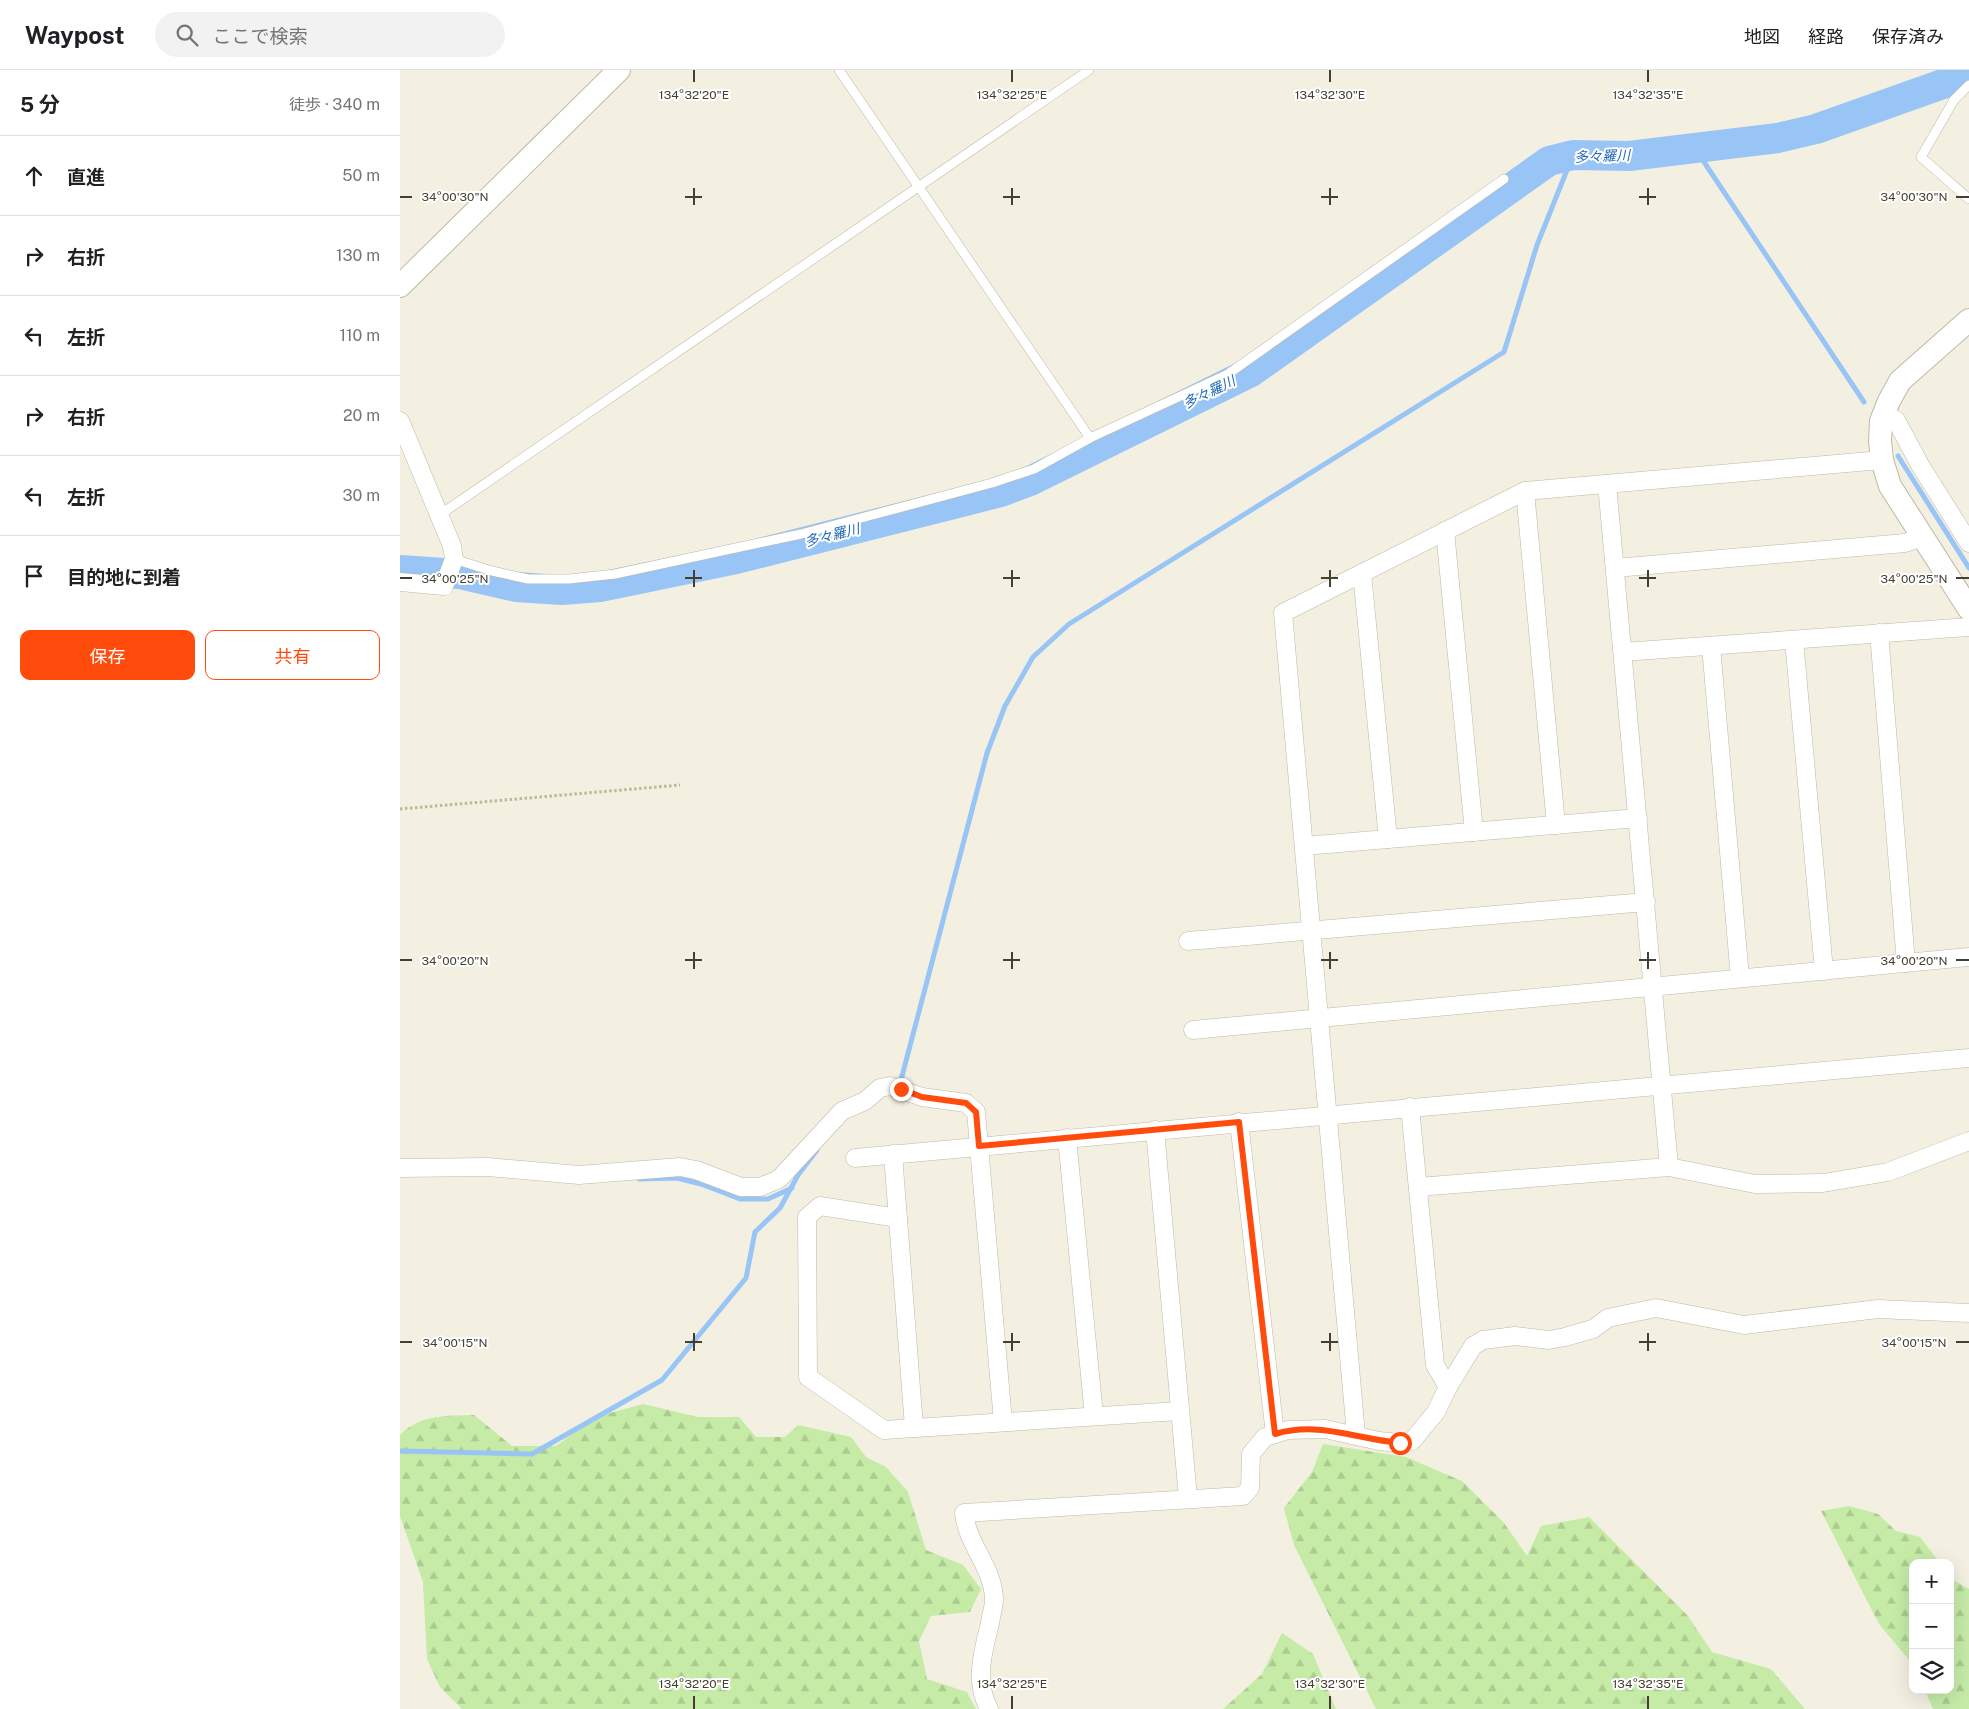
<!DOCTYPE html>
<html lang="ja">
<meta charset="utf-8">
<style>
:root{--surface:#fff;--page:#f2f2f2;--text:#202124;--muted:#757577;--line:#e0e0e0;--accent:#ff4c0d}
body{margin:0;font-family:"Public Sans","Noto Sans JP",sans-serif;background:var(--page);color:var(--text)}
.controls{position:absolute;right:15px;bottom:15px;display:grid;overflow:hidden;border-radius:10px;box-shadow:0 5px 20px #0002}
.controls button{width:45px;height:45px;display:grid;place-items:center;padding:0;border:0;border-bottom:1px solid var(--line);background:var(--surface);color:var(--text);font:25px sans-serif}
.stop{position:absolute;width:15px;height:15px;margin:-11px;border:4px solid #ff4c0d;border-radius:50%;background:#fff}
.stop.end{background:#ff4c0d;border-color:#fff;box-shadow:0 1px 5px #0008}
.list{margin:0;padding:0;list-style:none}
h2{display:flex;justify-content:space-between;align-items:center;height:65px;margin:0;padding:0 20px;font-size:21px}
h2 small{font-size:16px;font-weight:400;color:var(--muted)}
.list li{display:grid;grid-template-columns:32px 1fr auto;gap:15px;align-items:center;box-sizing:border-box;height:80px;padding:0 20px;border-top:1px solid var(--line)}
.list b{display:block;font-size:19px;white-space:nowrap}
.list em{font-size:16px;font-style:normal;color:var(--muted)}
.actions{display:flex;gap:10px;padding:15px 20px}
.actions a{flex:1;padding:11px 0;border:1px solid var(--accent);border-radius:10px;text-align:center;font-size:18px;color:var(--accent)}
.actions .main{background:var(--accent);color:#fff}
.icon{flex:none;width:28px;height:28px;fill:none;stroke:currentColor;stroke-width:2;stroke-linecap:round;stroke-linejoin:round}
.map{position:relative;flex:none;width:1569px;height:1639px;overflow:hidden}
header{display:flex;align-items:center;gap:30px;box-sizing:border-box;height:70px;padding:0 25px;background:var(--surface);border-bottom:1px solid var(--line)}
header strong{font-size:24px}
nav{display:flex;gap:28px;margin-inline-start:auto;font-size:18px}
.search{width:350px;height:45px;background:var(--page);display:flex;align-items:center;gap:12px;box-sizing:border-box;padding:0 18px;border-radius:28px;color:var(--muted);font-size:19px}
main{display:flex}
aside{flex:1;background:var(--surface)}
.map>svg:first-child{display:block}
.forest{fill:url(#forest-firs)}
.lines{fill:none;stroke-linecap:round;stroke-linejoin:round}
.stream{stroke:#98c5f6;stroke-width:5}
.river{stroke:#98c5f6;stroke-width:30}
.service-casing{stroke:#bfb8a4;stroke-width:10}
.minor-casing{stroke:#bfb8a4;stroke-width:19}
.tertiary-casing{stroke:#bfb8a4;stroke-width:24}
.path{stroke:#c2b794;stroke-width:3;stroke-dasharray:2.5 2.5;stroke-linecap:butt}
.service{stroke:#fff;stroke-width:9}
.minor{stroke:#fff;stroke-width:18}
.tertiary{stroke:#fff;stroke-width:22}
.route{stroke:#ff4c0d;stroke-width:6}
.ticks{fill:none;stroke:#453f32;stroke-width:2}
.labels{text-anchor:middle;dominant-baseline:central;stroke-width:4;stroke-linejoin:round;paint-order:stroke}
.water-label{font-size:14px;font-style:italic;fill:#2469b8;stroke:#fff}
.ticks-label{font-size:12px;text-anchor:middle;fill:#453f32;stroke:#fff;stroke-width:4;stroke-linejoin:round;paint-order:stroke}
</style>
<header>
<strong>Waypost</strong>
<div class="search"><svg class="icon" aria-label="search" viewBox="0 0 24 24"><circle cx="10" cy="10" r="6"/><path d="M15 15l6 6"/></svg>ここで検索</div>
<nav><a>地図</a><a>経路</a><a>保存済み</a></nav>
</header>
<main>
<aside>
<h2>5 分<small>徒歩 · 340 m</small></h2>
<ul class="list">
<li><svg class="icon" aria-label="ahead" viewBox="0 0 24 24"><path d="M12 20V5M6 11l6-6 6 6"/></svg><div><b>直進</b></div><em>50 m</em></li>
<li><svg class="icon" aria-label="right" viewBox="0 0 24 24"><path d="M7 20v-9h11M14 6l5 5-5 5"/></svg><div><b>右折</b></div><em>130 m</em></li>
<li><svg class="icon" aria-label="left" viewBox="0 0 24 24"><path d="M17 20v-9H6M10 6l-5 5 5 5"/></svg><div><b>左折</b></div><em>110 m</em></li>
<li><svg class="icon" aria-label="right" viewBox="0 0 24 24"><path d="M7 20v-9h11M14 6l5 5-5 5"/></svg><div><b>右折</b></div><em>20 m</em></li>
<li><svg class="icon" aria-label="left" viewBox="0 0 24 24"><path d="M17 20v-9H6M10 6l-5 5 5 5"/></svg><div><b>左折</b></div><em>30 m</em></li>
<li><svg class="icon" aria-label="arrive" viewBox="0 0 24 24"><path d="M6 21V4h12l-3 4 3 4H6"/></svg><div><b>目的地に到着</b></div></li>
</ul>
<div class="actions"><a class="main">保存</a><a>共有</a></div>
</aside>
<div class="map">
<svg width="1569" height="1639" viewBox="0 0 1569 1639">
<defs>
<pattern id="forest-firs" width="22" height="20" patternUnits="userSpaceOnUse" patternTransform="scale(1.25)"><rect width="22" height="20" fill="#c5eba7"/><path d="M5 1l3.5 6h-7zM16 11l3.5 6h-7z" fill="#abcb90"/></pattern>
</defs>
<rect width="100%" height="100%" fill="#f3f0e2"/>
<g class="forest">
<path d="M243,1334L298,1347H339L356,1367H385L398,1355L451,1367L466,1387L486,1397L508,1422L526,1480L563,1495L581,1519L570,1542L531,1546L519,1571L527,1609L567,1622L576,1639H62L40,1617L27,1589L23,1512L0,1446V1365C20,1344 47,1346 74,1345L112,1376H156L195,1347Z"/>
<path d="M923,1374L1006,1387L1062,1411L1104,1453L1127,1486L1141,1456L1189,1447L1288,1546L1312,1582L1371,1599L1405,1639H976L894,1475L884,1438L912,1402Z"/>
<path d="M1449,1436L1478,1444L1496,1461L1520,1467L1540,1493H1513V1595L1479,1554L1421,1441Z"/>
<path d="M1550,1508L1569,1519V1639H1533L1525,1620H1550Z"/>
<path d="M882,1563L913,1584L936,1639H823L862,1604Z"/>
</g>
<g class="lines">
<g class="stream">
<path d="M1294,77L1464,332"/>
<path d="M1498,386L1569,498"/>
<path d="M496,1015L501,1010L587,683L605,636L633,587L669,554L1104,282L1137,175L1173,85"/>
<path d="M239,1109L277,1108L301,1114L340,1129H368L392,1118"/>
<path d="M0,1381L132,1384L262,1310L346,1208L355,1162L380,1138L398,1105L417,1080"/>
</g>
<path class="river" d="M0,500L59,504L116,517L162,520L200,517L336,489L601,422L630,411L851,302L1149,91L1173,85L1229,86L1378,68L1416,59L1551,11L1568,0"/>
<g class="service-casing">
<g id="service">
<path d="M439,0L690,368L828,304L1104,109"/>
<path d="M1569,15L1554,30L1521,87L1569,129"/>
<path d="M38,446L689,0"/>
<path d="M54,489L92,501L128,509H169L215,504L401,464L592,413L634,399L690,368"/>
</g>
</g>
<g class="minor-casing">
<g id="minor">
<path d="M1483,345L1496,350L1520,395L1569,473"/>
<path d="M0,351L52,476L54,489L44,516L0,512"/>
<path d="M1207,414L1269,1097"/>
<path d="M1125,421L1156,755"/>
<path d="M1045,461L1074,762"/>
<path d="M1215,498L1505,473L1522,467"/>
<path d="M962,503L988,769"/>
<path d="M1479,563L1506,893"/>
<path d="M1394,570L1424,901"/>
<path d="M1311,576L1340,908"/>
<path d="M1223,582L1569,557"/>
<path d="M904,776L1238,748"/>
<path d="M788,871L1246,832"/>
<path d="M793,960L1569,887"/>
<path d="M1010,1037L1035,1295L1048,1317"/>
<path d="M839,1052L875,1364"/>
<path d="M755,1060L788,1428"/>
<path d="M667,1068L694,1346"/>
<path d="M493,1084L514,1357"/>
<path d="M455,1088L1569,988"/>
<path d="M0,1098L88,1097L179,1105L280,1097L296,1100L341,1117H360L379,1109L442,1041L465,1031L480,1018L490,1016L522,1027L566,1033L576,1042L603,1352"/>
<path d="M1018,1117L1269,1097L1355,1114L1423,1113L1488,1102L1569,1071"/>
<path d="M498,1148L420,1136L407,1147L408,1307L484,1360L779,1341"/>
<path d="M956,1365L883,543L1125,421L1482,390"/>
<path d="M589,1639C574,1611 583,1582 590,1553C591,1545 594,1537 594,1530C594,1498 567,1475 564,1443L843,1426L850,1418L851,1384L865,1367L888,1360L925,1359L979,1371L1000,1373L1012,1371L1036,1342L1048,1317L1073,1276L1083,1270L1115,1266L1149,1270L1165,1267L1193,1259L1208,1248L1256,1238L1344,1255L1478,1239L1569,1243"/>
</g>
</g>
<g class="tertiary-casing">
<g id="tertiary">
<path d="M0,216L219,0"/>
<path d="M1569,250L1500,311L1489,331L1481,351L1480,371L1482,390L1490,416L1569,539"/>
</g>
</g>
<path class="path" d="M0,739L280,715"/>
<use href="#service" class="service"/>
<use href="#minor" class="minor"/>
<use href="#tertiary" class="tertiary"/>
</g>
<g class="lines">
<path class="route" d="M501,1019L522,1027L566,1033L576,1042L579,1076L839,1052L875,1364C919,1351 956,1369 1000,1373"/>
</g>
<path class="ticks" d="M294,0V12M612,0V12M930,0V12M1248,0V12M294,118V135M612,118V135M930,118V135M1248,118V135M0,127H12M285,127H302M603,127H620M921,127H938M1239,127H1256M1556,127H1569M294,500V517M612,500V517M930,500V517M1248,500V517M0,508H12M285,508H302M603,508H620M921,508H938M1239,508H1256M1556,508H1569M294,882V899M612,882V899M930,882V899M1248,882V899M0,890H12M285,890H302M603,890H620M921,890H938M1239,890H1256M1556,890H1569M294,1263V1281M612,1263V1281M930,1263V1281M1248,1263V1281M0,1272H12M285,1272H302M603,1272H620M921,1272H938M1239,1272H1256M1556,1272H1569M294,1626V1639M612,1626V1639M930,1626V1639M1248,1626V1639"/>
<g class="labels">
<g class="water-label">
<text transform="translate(1202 86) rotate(-2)">多々羅川</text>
<text transform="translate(809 322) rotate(-26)">多々羅川</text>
<text transform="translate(432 465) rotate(-14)">多々羅川</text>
</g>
</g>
<g class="ticks-label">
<text x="294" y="29">134°32'20"E</text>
<text x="612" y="29">134°32'25"E</text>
<text x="930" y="29">134°32'30"E</text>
<text x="1248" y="29">134°32'35"E</text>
<text x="55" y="131">34°00'30"N</text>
<text x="1514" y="131">34°00'30"N</text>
<text x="55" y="513">34°00'25"N</text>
<text x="1514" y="513">34°00'25"N</text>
<text x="55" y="895">34°00'20"N</text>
<text x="1514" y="895">34°00'20"N</text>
<text x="55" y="1277">34°00'15"N</text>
<text x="1514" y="1277">34°00'15"N</text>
<text x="294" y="1618">134°32'20"E</text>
<text x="612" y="1618">134°32'25"E</text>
<text x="930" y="1618">134°32'30"E</text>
<text x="1248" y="1618">134°32'35"E</text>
</g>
</svg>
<div class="controls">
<button>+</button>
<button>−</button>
<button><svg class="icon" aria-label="layers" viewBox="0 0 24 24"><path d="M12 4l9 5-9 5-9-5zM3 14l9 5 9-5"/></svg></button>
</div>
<div class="stop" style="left:1000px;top:1373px"></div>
<div class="stop end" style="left:501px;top:1019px"></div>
</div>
</main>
